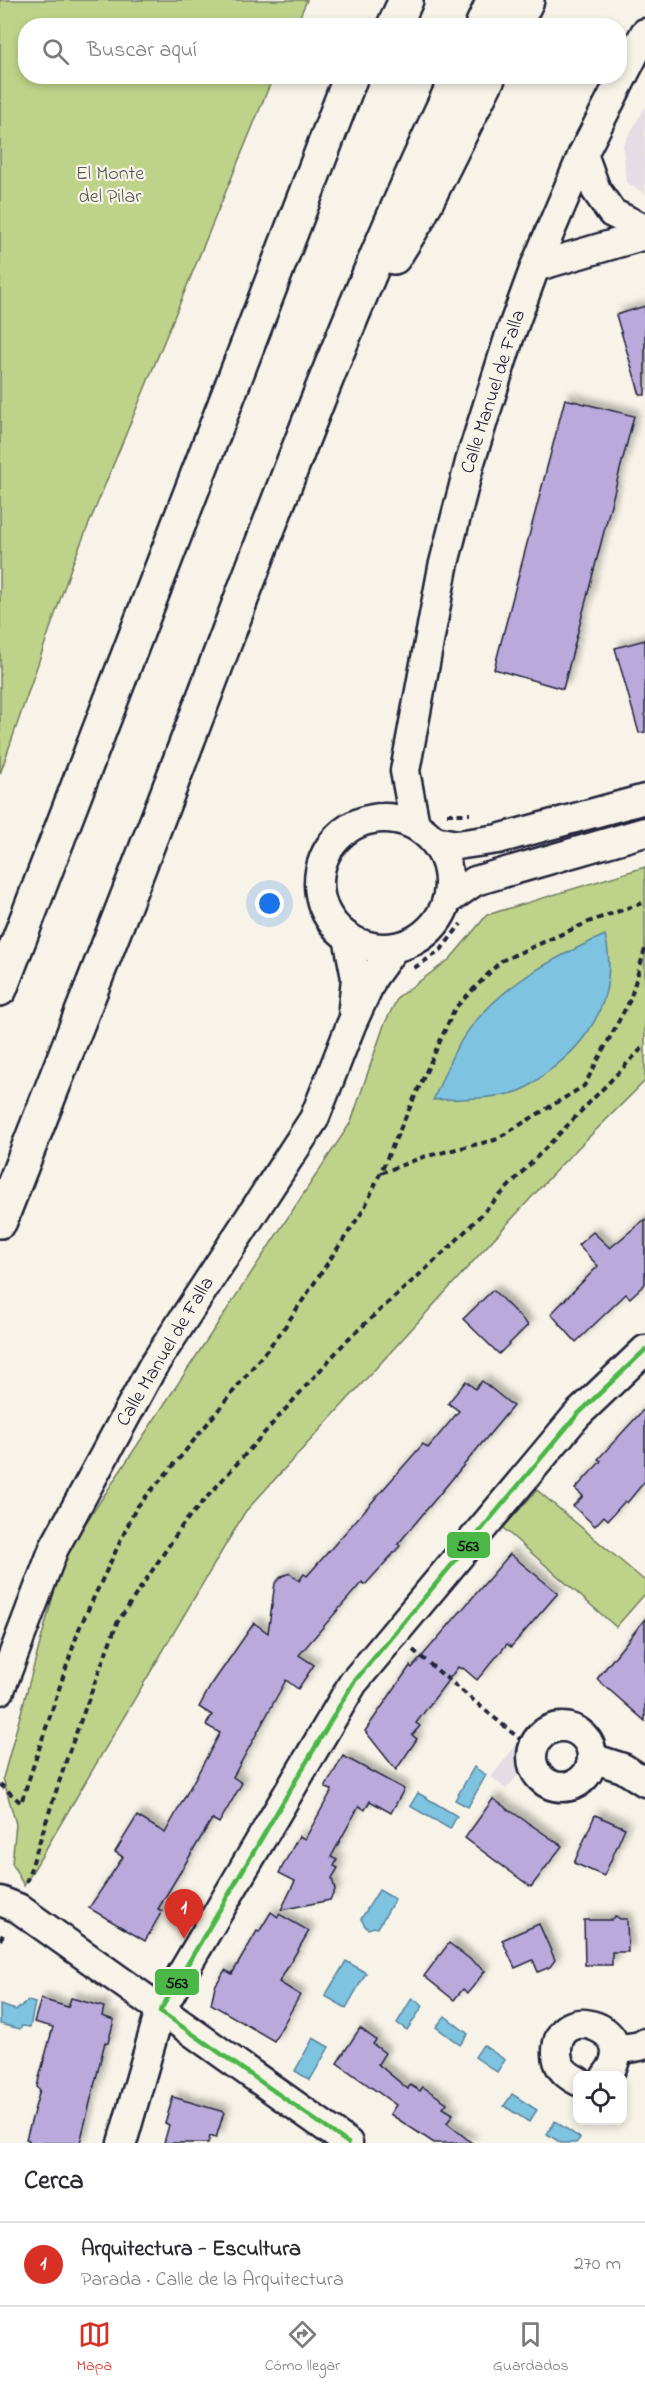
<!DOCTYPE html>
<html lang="es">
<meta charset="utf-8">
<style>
:root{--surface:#fff;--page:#f7f7f7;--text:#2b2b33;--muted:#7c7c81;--line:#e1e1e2;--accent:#d93025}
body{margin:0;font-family:"Indie Flower",sans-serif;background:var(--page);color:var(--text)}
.controls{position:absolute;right:18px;bottom:18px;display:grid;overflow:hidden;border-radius:12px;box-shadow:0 3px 9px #0003}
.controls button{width:54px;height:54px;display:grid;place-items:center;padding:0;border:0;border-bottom:2px solid var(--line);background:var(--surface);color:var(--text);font:30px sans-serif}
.you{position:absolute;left:270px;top:904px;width:21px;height:21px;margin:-15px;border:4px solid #fff;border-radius:50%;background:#1a73e8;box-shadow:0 0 0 9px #1a73e833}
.badge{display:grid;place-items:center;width:39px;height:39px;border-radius:50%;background:var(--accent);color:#fff;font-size:20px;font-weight:700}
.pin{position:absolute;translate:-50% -50px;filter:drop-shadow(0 2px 3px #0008)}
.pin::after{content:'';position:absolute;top:32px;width:21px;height:18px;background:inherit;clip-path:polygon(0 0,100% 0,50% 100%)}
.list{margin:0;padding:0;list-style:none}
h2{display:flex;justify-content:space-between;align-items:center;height:78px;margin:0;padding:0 24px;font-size:26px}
h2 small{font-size:20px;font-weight:400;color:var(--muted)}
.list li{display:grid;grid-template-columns:39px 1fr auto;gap:18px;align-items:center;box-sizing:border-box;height:84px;padding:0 24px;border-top:2px solid var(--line)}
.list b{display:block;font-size:22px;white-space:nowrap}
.list p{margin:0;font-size:20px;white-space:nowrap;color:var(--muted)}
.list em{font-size:20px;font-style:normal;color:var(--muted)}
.icon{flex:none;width:33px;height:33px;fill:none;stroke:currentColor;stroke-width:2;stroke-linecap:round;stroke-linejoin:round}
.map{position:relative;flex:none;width:645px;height:2143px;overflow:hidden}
.search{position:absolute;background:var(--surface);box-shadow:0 3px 9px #0003;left:18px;right:18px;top:18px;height:66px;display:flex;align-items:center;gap:15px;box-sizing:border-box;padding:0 21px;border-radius:24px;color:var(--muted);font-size:22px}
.sheet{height:162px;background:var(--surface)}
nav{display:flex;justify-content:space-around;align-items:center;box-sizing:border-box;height:84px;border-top:2px solid var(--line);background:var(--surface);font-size:16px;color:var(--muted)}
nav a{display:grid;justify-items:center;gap:3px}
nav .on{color:var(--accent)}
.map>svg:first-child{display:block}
.built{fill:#e4dde4}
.green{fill:#bed389;stroke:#707a62;stroke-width:1.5}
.water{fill:#7ec3df;stroke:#59839d;stroke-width:1.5}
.building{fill:#b9aadb;stroke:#22223b;stroke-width:1.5;filter:url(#shadow)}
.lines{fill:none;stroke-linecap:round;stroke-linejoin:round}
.minor-casing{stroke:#22223b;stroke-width:33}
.motorway-casing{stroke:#22223b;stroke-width:38}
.path{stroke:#22223b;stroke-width:4;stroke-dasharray:6 4.5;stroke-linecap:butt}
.minor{stroke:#f7f3e8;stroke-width:28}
.motorway{stroke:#f7f3e8;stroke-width:33}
.bus-1-casing{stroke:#f7f3e8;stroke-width:9}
.bus-1{stroke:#4ab747;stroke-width:4.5}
.labels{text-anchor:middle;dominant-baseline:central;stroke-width:4.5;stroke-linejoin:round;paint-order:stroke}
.park-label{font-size:20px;fill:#515752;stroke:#f7f3e8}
.street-label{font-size:20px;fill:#22223b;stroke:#f7f3e8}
.line-badge{stroke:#f7f3e8;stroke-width:2}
.pale-badge-label{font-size:16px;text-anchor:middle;font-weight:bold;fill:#111}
</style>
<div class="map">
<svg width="645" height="2143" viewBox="0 0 645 2143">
<defs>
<filter id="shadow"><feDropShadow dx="5.5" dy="-5.5" stdDeviation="3" flood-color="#0004"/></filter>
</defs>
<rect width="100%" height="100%" fill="#f7f3e8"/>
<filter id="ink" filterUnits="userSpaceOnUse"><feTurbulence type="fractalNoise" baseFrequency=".0167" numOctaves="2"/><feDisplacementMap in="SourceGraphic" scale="12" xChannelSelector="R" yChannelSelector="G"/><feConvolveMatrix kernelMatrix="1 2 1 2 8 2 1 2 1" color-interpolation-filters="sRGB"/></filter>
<g filter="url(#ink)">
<g class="built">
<path d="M645,108V194L626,182L623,145Z"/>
<path d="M517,1744L516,1759L518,1775L506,1789L491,1777Z"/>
</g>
<g class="green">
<path d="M0,0H307L296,25L26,26V76L273,77L72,565L0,774Z"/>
<path d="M645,867V1081L560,1166L245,1512L24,1886L12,1863L16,1824L3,1778L64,1556L351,1122L384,1025L398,997L450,959L487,915Z"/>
<path d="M537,1490L645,1581V1594L616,1627L503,1528Z"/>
</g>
<g class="water">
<path d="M605,935C619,993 593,1040 546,1073C539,1078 532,1085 524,1089C505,1099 456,1099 433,1100C441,1084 447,1065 456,1049C490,991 546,961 605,935Z"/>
<path d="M474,1767L486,1775L468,1807L455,1800Z"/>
<path d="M418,1793L457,1816L450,1829L410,1806Z"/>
<path d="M379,1890L395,1899L378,1928L374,1927L368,1929L365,1926L361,1919Z"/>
<path d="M346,1961L366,1973L346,2008L325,1996Z"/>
<path d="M412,1998L423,2006L407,2030L397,2023Z"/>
<path d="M28,2001L35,2003L30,2027L22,2026L20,2029L0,2024V2005L16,2010Z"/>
<path d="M445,2016L468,2034L460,2045L436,2027Z"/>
<path d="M313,2038L329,2047L310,2080L295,2071Z"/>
<path d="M483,2045L505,2060L497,2072L475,2057Z"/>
<path d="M512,2094L537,2110L529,2122L504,2106Z"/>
<path d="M555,2121L580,2138L576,2143H561L547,2134Z"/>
</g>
<g class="building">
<path d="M645,306V395H640L616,315Z"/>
<path d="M565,399L634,416L563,689L494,669Z"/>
<path d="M645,640V732L639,733L615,648Z"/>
<path d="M645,1219V1284L630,1298L626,1294L576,1342L551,1314L598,1266L578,1245L593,1232L610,1248Z"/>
<path d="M493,1290L528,1325L499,1354L463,1319Z"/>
<path d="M466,1381L475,1389L482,1381L513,1406L398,1544L400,1546L365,1585L362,1582L299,1655L314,1665L298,1689L286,1680L233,1777L242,1783L219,1823L212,1819L158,1909L162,1911L145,1941L89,1908L123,1857L115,1852L137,1816L165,1833L220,1733L206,1725L212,1715L199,1707L210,1687L254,1623L268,1633L275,1583L282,1576L290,1573L299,1581L304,1574L307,1576L423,1444L428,1448L459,1411L448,1403Z"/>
<path d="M645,1408V1481L627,1503L625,1501L608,1520L604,1516L595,1526L573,1506L583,1496L575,1489L601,1461L598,1459Z"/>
<path d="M510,1554L558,1593L511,1647L507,1644L477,1680L463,1668L462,1669L458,1667L416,1723L420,1726L412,1735L417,1739L396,1770L365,1731L410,1666L412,1668Z"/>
<path d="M645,1619V1721L597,1679Z"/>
<path d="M343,1756L404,1789L391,1813L370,1801L365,1810L359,1806L331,1857L337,1860L334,1866L338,1868L332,1878L335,1890L330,1900L281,1910L295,1881L279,1873L299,1836L305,1839L332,1790L325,1788Z"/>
<path d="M493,1799L562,1846L531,1887L465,1838Z"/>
<path d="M595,1815L625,1828L604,1876L574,1863Z"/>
<path d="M271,1912L278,1917L279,1914L309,1931L279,1982L300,1995L274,2041L211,2004L215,1986L225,1970L232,1974L257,1931L259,1932Z"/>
<path d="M616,1916L620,1919H627L628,1952H612V1965H585L584,1920H611Z"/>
<path d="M539,1924L555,1960L550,1967L538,1972L533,1960L515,1968L502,1940Z"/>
<path d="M449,1943L485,1971L468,1993L463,1989L454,2000L424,1976Z"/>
<path d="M71,1998L104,2007L102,2016L114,2020L108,2043L105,2042L80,2143H28L29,2140L26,2139L40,2090L37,2087L39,2078L53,2027L34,2022L41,1999L68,2007Z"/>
<path d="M360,2028L376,2040L373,2044L385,2053L378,2064L408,2089L410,2085L420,2091L423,2087L447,2103L443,2108L453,2114L447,2123L472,2143H434L390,2114L396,2105L337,2063Z"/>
<path d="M173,2097L224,2112L216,2138L210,2136L208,2143H164L169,2125L165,2123Z"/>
</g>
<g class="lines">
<g class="minor-casing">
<g id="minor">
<path d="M583,154L596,190L612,213L645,229"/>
<path d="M535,267L645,235"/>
<circle cx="384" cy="883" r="65"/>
<path d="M415,825L405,771L443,567L470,462L509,338L535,267L583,154L645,33"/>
<path d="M435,841L457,845L498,839L645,799"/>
<path d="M448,900L475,881L645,832"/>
<path d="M348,937L356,978L353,1008"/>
<path d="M0,1690L54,1548L153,1366L314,1119L351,1025L373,977L394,948"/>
<circle cx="562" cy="1757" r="30"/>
<path d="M592,1758L623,1768L645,1782"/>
<path d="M0,1901L18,1908L348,2143"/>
<path d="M617,2050L640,2046L645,2043"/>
<path d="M578,2081C566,2075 557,2067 557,2053C556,1998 645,2030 606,2076"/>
<path d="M122,2143L160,2011L353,1683L577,1415L645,1350"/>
</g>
</g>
<g class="motorway-casing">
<g id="motorway">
<path d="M394,26L406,0"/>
<path d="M482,26L494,0"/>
<path d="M514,26L527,0"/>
<path d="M394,257L417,220L489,76"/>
<path d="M0,989L351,76"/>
<path d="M0,1221C62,1061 127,902 187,742C272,518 354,293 458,76"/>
</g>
</g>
<g class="path">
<path d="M447,814H470"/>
<path d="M414,968L440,951L461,924"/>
<path d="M381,1173L423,1157L495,1140L584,1086L630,1000L645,949"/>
<path d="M413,1650L533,1750"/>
<path d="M0,1784L21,1803L79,1629L136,1508L178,1460L282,1331L364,1209L455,1008L501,961L591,921L645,902"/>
<path d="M26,1883L69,1752L117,1623L184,1523L348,1339L450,1247L645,1045"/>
<path d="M0,1940L5,1931"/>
</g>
<use href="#minor" class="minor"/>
<use href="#motorway" class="motorway"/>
<g class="bus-1-casing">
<path id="bus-1" d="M348,2143L160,2011L353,1683L577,1415L645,1350"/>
</g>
<use href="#bus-1" class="bus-1"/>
</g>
</g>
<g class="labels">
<g class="park-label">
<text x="110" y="174">El Monte<tspan x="110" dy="23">del Pilar</tspan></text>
</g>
<g class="street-label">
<text transform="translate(494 392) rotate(-72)">Calle Manuel de Falla</text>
<text transform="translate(166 1352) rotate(-59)">Calle Manuel de Falla</text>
</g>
</g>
<g class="line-badge">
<rect x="446" y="1531" width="45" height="28" rx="6" fill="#4ab747"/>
<rect x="154" y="1968" width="46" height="28" rx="6" fill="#4ab747"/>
</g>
<g class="pale-badge-label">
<text x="468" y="1551">563</text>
<text x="177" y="1988">563</text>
</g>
</svg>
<div class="controls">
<button><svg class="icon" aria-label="locate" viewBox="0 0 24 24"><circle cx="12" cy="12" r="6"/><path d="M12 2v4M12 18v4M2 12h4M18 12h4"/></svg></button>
</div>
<div class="you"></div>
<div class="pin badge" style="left:184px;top:1939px">1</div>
<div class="search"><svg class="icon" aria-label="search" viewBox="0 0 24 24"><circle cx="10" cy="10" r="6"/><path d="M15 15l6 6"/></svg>Buscar aquí</div>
</div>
<section class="sheet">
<h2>Cerca<small></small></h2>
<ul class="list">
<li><span class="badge">1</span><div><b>Arquitectura - Escultura</b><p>Parada · Calle de la Arquitectura</p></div><em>270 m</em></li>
</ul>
</section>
<nav>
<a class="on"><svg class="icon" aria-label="map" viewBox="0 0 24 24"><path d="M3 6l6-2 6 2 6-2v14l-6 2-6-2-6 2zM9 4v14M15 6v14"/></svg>Mapa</a>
<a><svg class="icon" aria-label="directions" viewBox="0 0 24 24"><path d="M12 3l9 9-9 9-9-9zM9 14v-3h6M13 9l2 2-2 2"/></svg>Cómo llegar</a>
<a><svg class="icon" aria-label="saved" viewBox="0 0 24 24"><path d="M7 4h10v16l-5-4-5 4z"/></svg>Guardados</a>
</nav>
